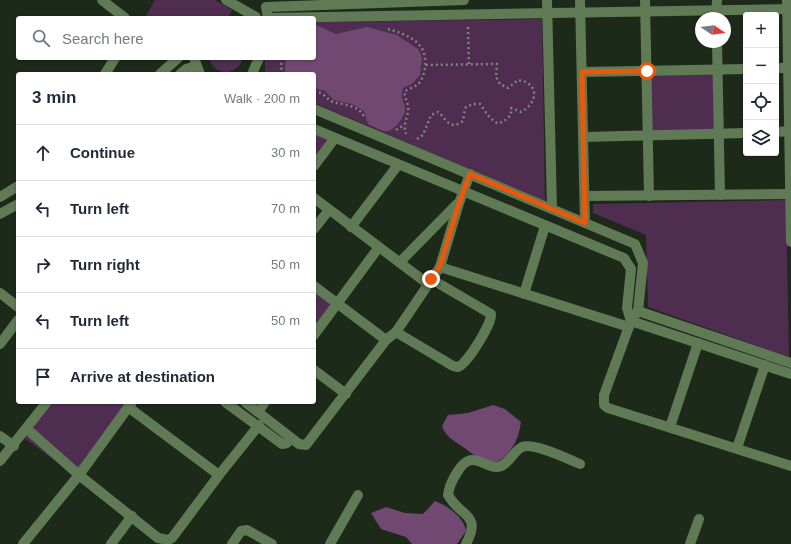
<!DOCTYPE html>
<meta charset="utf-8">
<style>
:root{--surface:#fff;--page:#f6f6f7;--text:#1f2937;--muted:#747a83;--line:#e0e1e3}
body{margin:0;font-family:Arial,sans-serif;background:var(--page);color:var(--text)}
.controls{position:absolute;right:12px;top:12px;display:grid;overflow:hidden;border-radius:4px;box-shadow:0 1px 3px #0004}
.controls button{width:36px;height:36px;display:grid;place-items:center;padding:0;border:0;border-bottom:1px solid var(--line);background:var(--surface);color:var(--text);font:20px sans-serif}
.compass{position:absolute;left:695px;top:12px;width:36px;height:36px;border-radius:50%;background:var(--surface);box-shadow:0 1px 3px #0004;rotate:103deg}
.stop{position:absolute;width:12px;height:12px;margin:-9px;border:3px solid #ea580c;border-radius:50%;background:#fff}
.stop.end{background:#ea580c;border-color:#fff;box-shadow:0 1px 4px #0008}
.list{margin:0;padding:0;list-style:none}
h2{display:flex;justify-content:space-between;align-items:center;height:52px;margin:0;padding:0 16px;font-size:17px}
h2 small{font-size:13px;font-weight:400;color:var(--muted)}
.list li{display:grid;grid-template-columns:26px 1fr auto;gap:12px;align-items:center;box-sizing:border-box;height:56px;padding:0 16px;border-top:1px solid var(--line)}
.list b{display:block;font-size:15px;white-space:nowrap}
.list em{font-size:13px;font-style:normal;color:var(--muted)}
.icon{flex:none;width:22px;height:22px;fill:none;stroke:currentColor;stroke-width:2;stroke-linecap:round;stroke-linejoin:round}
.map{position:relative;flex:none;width:791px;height:544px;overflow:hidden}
.search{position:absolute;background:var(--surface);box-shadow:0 1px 3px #0004;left:16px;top:16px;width:300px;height:44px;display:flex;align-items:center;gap:10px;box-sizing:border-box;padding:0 14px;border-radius:4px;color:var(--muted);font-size:15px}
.panel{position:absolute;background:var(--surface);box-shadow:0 1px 3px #0004;left:16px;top:72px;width:300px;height:332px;border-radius:4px}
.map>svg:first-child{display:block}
.green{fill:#4e2d50}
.water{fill:#704871}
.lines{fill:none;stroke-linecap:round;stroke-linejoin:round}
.path{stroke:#7c8679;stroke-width:2.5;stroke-dasharray:2 3;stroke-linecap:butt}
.minor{stroke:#5f7a55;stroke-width:10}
.route{stroke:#ea580c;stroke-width:5}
</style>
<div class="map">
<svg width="791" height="544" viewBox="0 0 791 544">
<rect width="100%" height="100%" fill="#1d2919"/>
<g class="green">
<path d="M155,0H215L232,10L228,18H145Z"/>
<path d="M542,19L545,201L314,103V74H265V58H314V22Z"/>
<path d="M209,58H243C238,76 214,77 209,58Z"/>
<path d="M714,73L715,130L651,132L650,75Z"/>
<path d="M314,133L329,139L314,159Z"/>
<path d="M786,200L789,357L648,307L646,235L593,213V204Z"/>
<path d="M314,289L333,304L314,330Z"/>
<path d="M51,402H129L75,475L24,438Z"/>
</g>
<g class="water">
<path d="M314,24L336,34L367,27L397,35L418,49L422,57L420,75L412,84L403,88C400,97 404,101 405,109C405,117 394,132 385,131C380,131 373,126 368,124L364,111L352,104L334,100L325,91L314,88V74H289L285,71L286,58H314Z"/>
<path d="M493,405L505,409L521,422C519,435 516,444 508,453C492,472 479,458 463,447C454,441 445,436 442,426L448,415L468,413Z"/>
<path d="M435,501C448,506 464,517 466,531L457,544H412L406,537L381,529L371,513L386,507L405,513L423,514Z"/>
</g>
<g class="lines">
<g class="path">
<path d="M468,27L469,65"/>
<path d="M388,29C399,32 414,37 421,47C428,56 426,78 417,85C414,87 409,89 405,91C404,97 407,100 408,106C410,116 402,121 406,134"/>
<path d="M282,58L281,68L285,74"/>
<path d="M314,92C323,91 326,99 333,102C344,105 359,105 364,117"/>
<path d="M396,130L404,125"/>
<path d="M417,139L423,135L431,115L438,112C445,117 448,128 458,124C460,124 462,122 463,120C464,116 464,112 466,107L473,104H480L490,118L497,123L503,122L511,115V108L521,112C538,103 540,83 518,80L508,88L500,84L496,77L497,64L425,65"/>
</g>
<g class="minor">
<path d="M102,0L125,18"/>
<path d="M226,0L256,17"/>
<path d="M464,0L266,7L268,18L791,9"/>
<path d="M547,0L552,209"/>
<path d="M580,0L585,223"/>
<path d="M645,0L649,196"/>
<path d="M787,0L791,242"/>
<path d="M716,18L717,0"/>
<path d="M717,42L720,195"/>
<path d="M194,58L200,74"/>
<path d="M776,68H791"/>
<path d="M582,72L746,69"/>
<path d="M105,74L115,58"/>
<path d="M160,74L178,58"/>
<path d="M180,74L186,69L196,66"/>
<path d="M252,74L259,58"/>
<path d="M314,109L635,244L643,263L638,311L631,321L604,395V405L608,408L791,466"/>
<path d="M314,129L624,258L631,269L627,308L631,321"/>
<path d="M776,132L791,131"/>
<path d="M583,137L746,133"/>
<path d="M314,166L335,138"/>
<path d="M470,174L459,203L440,267L629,327"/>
<path d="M585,196L791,194"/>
<path d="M0,197L18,186"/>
<path d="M314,198L428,284"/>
<path d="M0,214L18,204"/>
<path d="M351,227L398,165"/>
<path d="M314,229L329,210"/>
<path d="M400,262L457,204"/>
<path d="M314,286L386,340"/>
<path d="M0,293L18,307"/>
<path d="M524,294L545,226"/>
<path d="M638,311L791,363"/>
<path d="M631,321L791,374"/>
<path d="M396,332L453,366L458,367C467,364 492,324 491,314L431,279"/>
<path d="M314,335L379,247"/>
<path d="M0,344L18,320"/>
<path d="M314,370L346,394"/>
<path d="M225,402L282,444L287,443L291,438"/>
<path d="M245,402L299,444L306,445L386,340L396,332L440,267"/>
<path d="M128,407L219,475"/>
<path d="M258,412L265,402"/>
<path d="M670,427L698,343"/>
<path d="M27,429L79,475L158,538L168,540L172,538L219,475L259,425"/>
<path d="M0,436L14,446"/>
<path d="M737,448L765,365"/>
<path d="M0,461L47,402"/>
<path d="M23,544L79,475L132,402"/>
<path d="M111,544L132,516"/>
<path d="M232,544L241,531L247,530L272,544"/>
<path d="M330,544L358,495"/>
<path d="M466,544C482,513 461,518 448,495C449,485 461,459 473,460C481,460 488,467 496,467C508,467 513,451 522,447C533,442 568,459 580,464"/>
<path d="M690,544L699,519"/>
</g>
</g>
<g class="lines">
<path class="route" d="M431,279L440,266L459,203L470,174L585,223L582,72L647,71"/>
</g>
</svg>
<div class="controls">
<button>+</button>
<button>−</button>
<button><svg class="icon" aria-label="locate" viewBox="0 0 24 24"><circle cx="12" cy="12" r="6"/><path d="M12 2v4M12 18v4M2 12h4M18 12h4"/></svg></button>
<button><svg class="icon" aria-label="layers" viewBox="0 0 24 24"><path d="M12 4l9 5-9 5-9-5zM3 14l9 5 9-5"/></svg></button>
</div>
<svg class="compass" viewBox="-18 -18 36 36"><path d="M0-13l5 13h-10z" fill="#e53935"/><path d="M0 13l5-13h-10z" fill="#747a83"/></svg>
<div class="stop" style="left:647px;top:71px"></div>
<div class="stop end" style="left:431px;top:279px"></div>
<div class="search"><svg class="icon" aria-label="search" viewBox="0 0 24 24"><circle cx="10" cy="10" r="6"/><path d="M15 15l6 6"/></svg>Search here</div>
<section class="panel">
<h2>3 min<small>Walk · 200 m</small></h2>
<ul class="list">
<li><svg class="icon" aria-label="ahead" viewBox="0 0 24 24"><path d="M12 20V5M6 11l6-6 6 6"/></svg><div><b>Continue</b></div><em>30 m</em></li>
<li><svg class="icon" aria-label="left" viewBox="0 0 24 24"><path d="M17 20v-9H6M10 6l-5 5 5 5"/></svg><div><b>Turn left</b></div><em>70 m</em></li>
<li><svg class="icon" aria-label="right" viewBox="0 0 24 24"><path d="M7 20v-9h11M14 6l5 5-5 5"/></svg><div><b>Turn right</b></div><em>50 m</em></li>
<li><svg class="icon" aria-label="left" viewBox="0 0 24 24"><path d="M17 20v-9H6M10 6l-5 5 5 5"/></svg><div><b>Turn left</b></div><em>50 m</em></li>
<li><svg class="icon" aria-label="arrive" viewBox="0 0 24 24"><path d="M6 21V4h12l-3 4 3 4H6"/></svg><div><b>Arrive at destination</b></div></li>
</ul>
</section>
</div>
